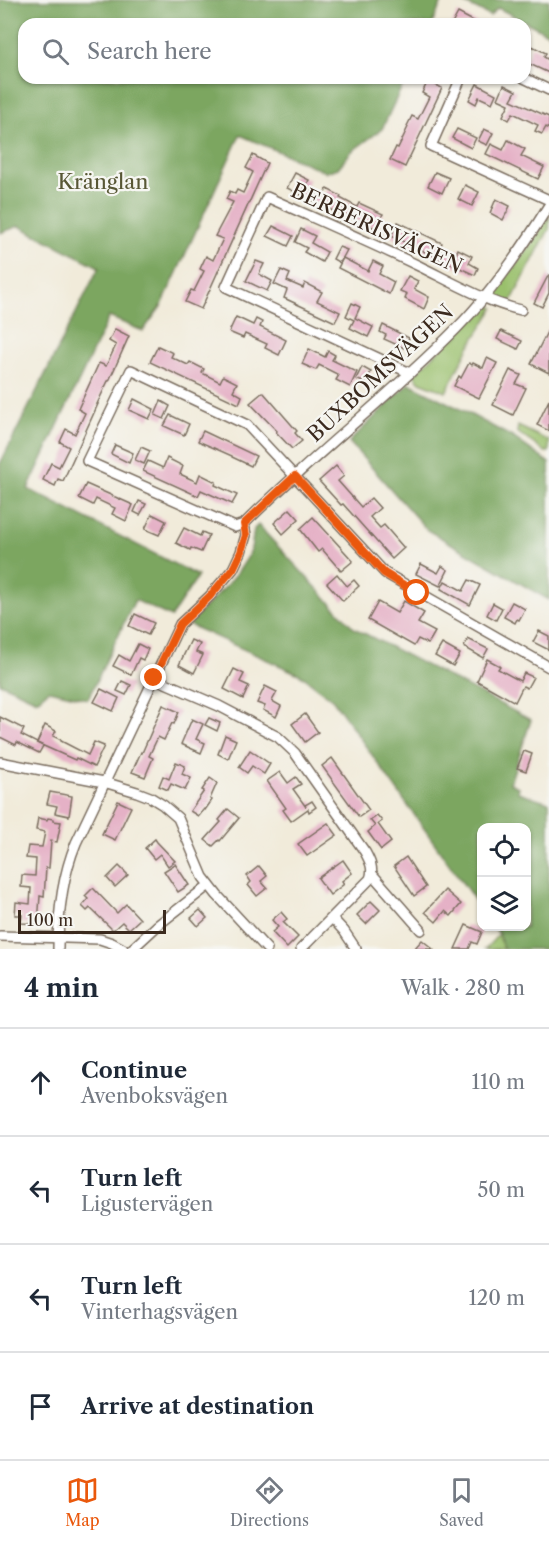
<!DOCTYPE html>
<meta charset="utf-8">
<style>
:root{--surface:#fff;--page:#f2f2f3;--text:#1f2937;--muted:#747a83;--line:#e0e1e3;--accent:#ea580c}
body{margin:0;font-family:"Libre Caslon Text",serif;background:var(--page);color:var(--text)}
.controls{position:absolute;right:18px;bottom:18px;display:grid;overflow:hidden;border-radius:12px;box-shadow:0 2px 4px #0004}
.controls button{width:54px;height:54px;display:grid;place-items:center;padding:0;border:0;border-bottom:2px solid var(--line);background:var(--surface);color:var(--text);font:30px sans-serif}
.scale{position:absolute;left:18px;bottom:15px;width:148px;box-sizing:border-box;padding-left:6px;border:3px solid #3b2a1e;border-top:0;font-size:16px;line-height:21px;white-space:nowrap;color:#3b2a1e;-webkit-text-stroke:4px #f6f6f2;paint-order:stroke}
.stop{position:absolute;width:18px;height:18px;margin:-14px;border:4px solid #ea580c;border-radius:50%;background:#fff}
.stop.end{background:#ea580c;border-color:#fff;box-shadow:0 2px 6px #0008}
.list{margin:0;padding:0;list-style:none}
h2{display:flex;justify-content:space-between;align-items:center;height:78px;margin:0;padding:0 24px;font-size:26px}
h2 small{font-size:20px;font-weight:400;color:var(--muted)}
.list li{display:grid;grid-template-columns:39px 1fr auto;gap:18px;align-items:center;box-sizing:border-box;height:108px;padding:0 24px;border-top:2px solid var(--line)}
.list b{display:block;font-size:22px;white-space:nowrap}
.list p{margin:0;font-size:20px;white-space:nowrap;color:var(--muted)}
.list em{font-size:20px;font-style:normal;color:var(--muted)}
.icon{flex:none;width:33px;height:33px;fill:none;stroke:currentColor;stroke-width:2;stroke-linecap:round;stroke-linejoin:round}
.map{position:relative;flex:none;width:549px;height:949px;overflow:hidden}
.search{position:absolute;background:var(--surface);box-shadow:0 2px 4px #0004;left:18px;right:18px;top:18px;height:66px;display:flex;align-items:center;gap:15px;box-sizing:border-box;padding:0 21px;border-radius:18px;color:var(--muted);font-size:22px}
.sheet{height:510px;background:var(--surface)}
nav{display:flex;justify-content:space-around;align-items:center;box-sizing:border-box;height:84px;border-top:2px solid var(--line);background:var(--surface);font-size:16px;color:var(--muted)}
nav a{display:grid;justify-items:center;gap:3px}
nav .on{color:var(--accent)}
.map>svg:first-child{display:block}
.green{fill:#9ac06c;stroke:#6a7545;stroke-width:1.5}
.forest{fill:#7ba660;stroke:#5b683f;stroke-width:1.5}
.building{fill:#e5b1c6}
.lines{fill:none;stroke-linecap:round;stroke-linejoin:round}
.minor-casing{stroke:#7b6e60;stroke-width:12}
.minor{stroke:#fff;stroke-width:9}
.route{stroke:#ea580c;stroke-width:8}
.labels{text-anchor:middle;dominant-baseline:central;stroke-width:4.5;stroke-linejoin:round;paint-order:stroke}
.park-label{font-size:21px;fill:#585735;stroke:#f6f6f2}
.street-label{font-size:21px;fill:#3b2a1e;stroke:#f6f6f2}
</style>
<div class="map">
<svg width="549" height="949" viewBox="0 0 549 949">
<rect width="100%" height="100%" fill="#f6f6f2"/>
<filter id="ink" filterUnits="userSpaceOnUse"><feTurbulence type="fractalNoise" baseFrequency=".0167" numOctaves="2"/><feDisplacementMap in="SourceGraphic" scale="12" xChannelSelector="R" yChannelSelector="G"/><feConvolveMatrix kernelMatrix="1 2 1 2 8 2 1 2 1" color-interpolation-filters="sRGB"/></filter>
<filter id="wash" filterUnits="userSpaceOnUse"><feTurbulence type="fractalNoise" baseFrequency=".008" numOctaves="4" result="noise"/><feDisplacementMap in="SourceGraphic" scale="24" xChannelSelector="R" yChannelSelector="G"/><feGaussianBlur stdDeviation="1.35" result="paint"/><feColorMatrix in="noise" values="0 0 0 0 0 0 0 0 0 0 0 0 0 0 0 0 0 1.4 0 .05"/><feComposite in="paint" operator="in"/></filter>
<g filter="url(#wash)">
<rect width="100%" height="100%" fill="#f1ebda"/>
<g class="green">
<path d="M549,216V229L512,300L510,303L497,297L494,293L532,243Z"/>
<path d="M487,303L494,308L469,347L446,392L420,382L414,375Z"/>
<path d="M518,426L549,441V452H545L517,432Z"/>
<path d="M499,934L503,949H485Z"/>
</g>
<g class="forest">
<path d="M0,0H443L432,24H24V78H406L382,129L351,152L338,168L326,172L240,135L162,305L143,331L109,317L28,489L198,576L171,617L135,600L88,699L49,690L37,700L0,683V464L99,267L19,226L0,233Z"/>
<path d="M458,0H549V34L498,8L490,16Z"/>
<path d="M409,383L466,412L514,438L549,463V600L427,530L349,442Z"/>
<path d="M258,525L354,628L531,720L510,783L518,787V792L549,802V942L544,949H503L499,934L494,927H526V828H482L481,909L333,700L301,675L187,624C206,606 239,577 250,552C252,546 253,536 254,529Z"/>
</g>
<g id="blocks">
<g class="building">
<path d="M458,13L479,24H452Z"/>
<path d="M532,46L546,53L544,57L549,60V73L525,62Z"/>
<path d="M428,81L442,88L405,167L390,160L396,147L398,148L408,127L407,126L412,116L418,119L429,97L422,93Z"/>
<path d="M477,84L496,94L492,103L479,97L476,104L469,100Z"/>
<path d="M504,85L516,91L511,100L549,117V129L546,127L542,134L535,131L538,125L513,113L509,120L503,116L509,104L498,99Z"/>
<path d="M457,129L476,138L471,148L452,138Z"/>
<path d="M484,129L493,133L487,145L478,141Z"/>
<path d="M508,140L525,149L521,156L544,167L538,179L486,154L491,144L503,150Z"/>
<path d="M253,155L267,163L201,309L185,302L191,290L194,291L204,271L200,269L206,256L213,260L223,239L215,236L233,202L226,199L230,191L235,194L237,190L243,193L253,172L246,168Z"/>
<path d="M435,172L449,178L442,193L428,186Z"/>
<path d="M295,173L309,180L305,188L323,197L327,189L341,196L340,198L357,207L359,203L383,214L375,228L334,210L333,211L287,188Z"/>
<path d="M465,185L479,192L472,206L458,199Z"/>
<path d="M496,199L510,206L503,220L490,213Z"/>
<path d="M398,222L442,243L439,249L455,257L458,249L472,256L469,263L478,268L475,275L391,236Z"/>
<path d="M273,226L293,236L288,246L267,236Z"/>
<path d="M301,229L315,236L311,243L327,252L322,262L304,252L307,248L295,242Z"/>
<path d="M339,247L347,250L340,263L333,259Z"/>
<path d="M343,258L368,271L373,261L383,266L379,274L394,282L389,294L338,268Z"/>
<path d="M256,261L264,264L259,274L272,281L267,291L246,281Z"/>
<path d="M281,270L290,274L287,281L303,288L305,283L322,292L317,301L340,312L335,322L284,298L287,290L274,284Z"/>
<path d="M549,274V293L542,307L534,303Z"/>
<path d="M408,276L418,281L414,289L429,297L424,309L405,299L407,294L400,291Z"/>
<path d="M352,303L360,307L355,318L373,327L368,337L350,328L354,320L346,316Z"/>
<path d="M236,317L253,325L256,319L262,322L260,327L286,340L279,355L265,348L267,344L245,334L243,338L229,332Z"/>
<path d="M383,325L409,338L404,348L384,339L386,335L380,332Z"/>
<path d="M549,328V373L531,364Z"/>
<path d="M115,329L129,336L109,381H108L97,404H98L63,481L58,479L55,486L43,480L51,463L59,467L69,447L60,442L66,429L75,434L85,413L78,409L99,363L106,366L116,345L109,341Z"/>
<path d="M501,331L522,341L518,349L497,339Z"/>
<path d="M158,346L173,353L171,357L188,365L190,362L204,369L202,373L220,382L223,376L237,383L233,391L242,396L239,404L150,362Z"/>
<path d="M309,349L325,357L328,351L335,355L332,360L357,372L350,387L336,380L339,375L319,365L316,370L302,364Z"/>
<path d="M487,358L497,363L479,398L454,386L459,376L461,378L469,363L472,365L473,363L483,368Z"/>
<path d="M362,367L371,372L365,383L356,379Z"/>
<path d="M510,370L521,375L516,384L526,388L513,415L493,405Z"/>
<path d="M263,392L297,431L295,433L302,441L292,449L276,432L277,431L250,403Z"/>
<path d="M134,399L154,409L149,419L129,410Z"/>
<path d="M549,400V431L537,425Z"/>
<path d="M161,401L170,406L164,419L155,415Z"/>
<path d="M170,415L189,424L184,435L164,426Z"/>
<path d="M203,431L256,456L251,466L232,457V456L198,441Z"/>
<path d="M115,445L133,453L129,463L111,454Z"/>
<path d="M141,447L150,451L144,464L135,460Z"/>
<path d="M167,458L183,466L180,474L197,482L200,474L216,482L215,485L237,495L232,504L201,490L198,496L143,471L148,461L163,468Z"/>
<path d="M336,466L344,476L338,481L361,507L371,498L380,508L370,517L380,528L384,525L404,548L392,559L343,504L341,505L319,481Z"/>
<path d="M86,484L133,505L126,521L112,514L115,508L96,499L93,505L79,498Z"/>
<path d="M139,501L146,504L140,515L134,512Z"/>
<path d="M290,509L299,519L283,534L274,523Z"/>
<path d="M152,514L166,521L159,535L145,529Z"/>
<path d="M313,517L353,561L341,571L322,549L318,552L300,529Z"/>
<path d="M184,528L200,536L202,532L209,535L201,552L191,548L190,550L176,543Z"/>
<path d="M421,564L438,573L442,566L448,570L440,586L416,574Z"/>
<path d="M337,574L347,586L354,580L359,586L343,601L327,583Z"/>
<path d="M469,580L480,585L470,605L441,589L445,581L463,591Z"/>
<path d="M404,601L424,613L418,623L435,632L428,644L418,639L414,646L368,620L378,602L397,613Z"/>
<path d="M512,602L525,609L519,620L517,619L515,623L504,617Z"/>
<path d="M493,603L502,608L496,620L487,615Z"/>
<path d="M135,614L154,623L148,635L129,626Z"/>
<path d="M539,631L549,636V650L533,642Z"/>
<path d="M468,639L488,649L483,658L464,647Z"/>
<path d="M191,640L200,644L196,652L203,655L194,673L179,665Z"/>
<path d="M138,644L148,649L143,660L139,658L131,675L113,666L119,655L129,661Z"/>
<path d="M442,644L460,654L453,666L435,656Z"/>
<path d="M487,659L500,666L498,669L520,681L524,673L533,677L527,688L523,686L515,702L477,681Z"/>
<path d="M234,669L244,674L240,682L249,686L243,699L224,689Z"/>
<path d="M122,681L131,685L126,695L117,691Z"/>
<path d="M265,686L277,692L272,701L281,706L276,717L263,710L265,706L257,703Z"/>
<path d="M101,689L119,698L113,711L94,702Z"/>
<path d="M163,705L179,712L174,724L172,723L164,740L158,737L149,756L153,758L145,777L132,772L141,752L142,753Z"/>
<path d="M305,714L318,732L305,742L292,724Z"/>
<path d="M0,717L24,729L21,735L43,746L39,753L17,742L16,745L0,737Z"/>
<path d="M209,718L220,723L217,731L205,725Z"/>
<path d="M192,719L203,724L196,739L205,743L201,753L181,744Z"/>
<path d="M45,725L56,731L53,736L61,740V741L88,755L94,742L104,746L94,767L76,758L75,760L37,743Z"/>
<path d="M225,735L236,740L228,759L218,754Z"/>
<path d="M250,750L270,764L264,774L252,766L247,773L239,767Z"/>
<path d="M524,751L532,754L526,771L517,768Z"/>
<path d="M332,758L369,810L359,817L322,766Z"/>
<path d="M176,762L185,766L182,774L191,778L185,790L171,784L168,790L159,786L163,776L169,779Z"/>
<path d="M280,772L288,783L296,777L301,784L293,789L306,807L305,805L312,801L316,807L309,812L308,809L291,821L283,810L286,808L267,781Z"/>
<path d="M210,778L217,783L210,799L212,800L205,810L204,809L198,816L190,811L204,791L202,790Z"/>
<path d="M50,792L72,796L69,816L55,813L57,806L47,804Z"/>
<path d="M118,801L131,807L115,840L102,834Z"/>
<path d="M228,809L239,818L220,841L219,840L213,846L205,840L221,822L219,820Z"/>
<path d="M377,815L382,821L378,824L391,842L381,850L368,832L375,826L370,820Z"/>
<path d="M38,818L47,820L48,818L53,819V821L61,822L57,842L51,841L49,868H46L44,897L40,896L38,924L21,923L22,915H15L16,902L30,904L31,888L21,887L22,875L35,876L36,859L26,858L28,846L42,847L45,832L36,830Z"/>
<path d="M328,823L337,835L307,856L298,844Z"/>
<path d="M155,839L157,842L175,861L168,866L160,854L154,859L145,848Z"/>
<path d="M406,857L426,887L414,896L394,866Z"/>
<path d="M343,860L352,873L342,881L344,884L330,895L318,878Z"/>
<path d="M175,864L189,885L178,892L164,871Z"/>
<path d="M119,866L128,875L115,887L107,878Z"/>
<path d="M259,866L267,876L261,881L267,888L257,896L248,885L251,882L247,876Z"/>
<path d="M93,888L117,913L126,904L140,919L129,929L122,922L113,930L90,908L87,911L82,906L88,899L85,896Z"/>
<path d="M445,890L461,904L451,916L445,911L436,922L425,912Z"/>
<path d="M371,901L380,910L366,924L357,915Z"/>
<path d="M200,910L207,918L198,926L191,918Z"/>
<path d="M281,912L287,919L283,922L298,937L287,948L272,932L278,927L272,920Z"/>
<path d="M466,925L482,932L477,944L472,942L469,949H455Z"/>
<path d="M422,940L433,949H414Z"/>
</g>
</g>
</g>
<g filter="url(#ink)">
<use href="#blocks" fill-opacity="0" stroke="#7b6e60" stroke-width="1.5"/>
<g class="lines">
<g class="minor-casing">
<g id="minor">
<path d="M461,78L431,146L549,200"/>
<path d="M524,78L549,90"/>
<path d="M549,205C522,249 492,293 456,329C389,397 312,456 244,524L235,527L87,461L131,370L247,425L385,573L549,667"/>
<path d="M410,373L226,287L267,197C318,220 369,242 419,266C450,281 488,303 521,310"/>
<path d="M154,678L219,706L278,737L295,753L365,852C370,861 374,869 370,879L301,949"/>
<path d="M0,762L104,782L137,792L150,797L163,805L178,818L203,877L217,895L267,949"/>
<path d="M372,874L421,930"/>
<path d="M332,918L344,931L356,949"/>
<path d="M0,936L100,939L112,943L123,949"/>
<path d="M58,949C58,912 62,877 76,843L180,624L210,596L233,569L241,552L246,535L244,524"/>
<path d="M132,949L158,925L209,885"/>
</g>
</g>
<use href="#minor" class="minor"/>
</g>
</g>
<g class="lines" filter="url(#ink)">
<path class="route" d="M154,678L180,624L210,596L233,569L241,552L246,535L244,524L295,476L384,573L417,593"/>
</g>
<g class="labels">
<g class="park-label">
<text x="103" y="181">Kränglan</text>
</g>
<g class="street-label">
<text transform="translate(377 228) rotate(25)">BERBERISVÄGEN</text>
<text transform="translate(380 373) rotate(-43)">BUXBOMSVÄGEN</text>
</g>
</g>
</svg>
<div class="controls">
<button><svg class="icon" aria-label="locate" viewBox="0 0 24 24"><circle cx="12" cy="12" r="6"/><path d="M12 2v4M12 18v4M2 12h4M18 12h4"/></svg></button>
<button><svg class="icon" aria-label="layers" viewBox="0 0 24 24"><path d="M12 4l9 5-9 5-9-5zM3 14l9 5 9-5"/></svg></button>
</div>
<div class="scale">100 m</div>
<div class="stop" style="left:417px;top:593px"></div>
<div class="stop end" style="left:154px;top:678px"></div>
<div class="search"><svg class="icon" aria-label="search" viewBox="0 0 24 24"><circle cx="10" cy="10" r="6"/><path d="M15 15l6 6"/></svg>Search here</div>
</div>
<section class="sheet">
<h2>4 min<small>Walk · 280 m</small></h2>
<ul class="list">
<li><svg class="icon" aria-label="ahead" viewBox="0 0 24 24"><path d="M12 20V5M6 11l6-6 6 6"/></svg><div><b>Continue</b><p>Avenboksvägen</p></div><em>110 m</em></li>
<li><svg class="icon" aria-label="left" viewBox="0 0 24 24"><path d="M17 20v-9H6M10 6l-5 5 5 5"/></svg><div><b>Turn left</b><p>Ligustervägen</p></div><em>50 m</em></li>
<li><svg class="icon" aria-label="left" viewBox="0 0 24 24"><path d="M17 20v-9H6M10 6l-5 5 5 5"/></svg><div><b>Turn left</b><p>Vinterhagsvägen</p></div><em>120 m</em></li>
<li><svg class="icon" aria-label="arrive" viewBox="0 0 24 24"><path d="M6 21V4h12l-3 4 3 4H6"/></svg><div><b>Arrive at destination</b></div></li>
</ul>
</section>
<nav>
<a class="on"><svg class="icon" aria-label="map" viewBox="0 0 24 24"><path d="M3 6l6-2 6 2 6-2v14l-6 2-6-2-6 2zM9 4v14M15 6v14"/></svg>Map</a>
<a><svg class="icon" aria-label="directions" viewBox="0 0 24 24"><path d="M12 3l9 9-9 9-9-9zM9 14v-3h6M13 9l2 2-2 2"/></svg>Directions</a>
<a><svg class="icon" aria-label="saved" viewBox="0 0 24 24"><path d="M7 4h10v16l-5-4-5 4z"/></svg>Saved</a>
</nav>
